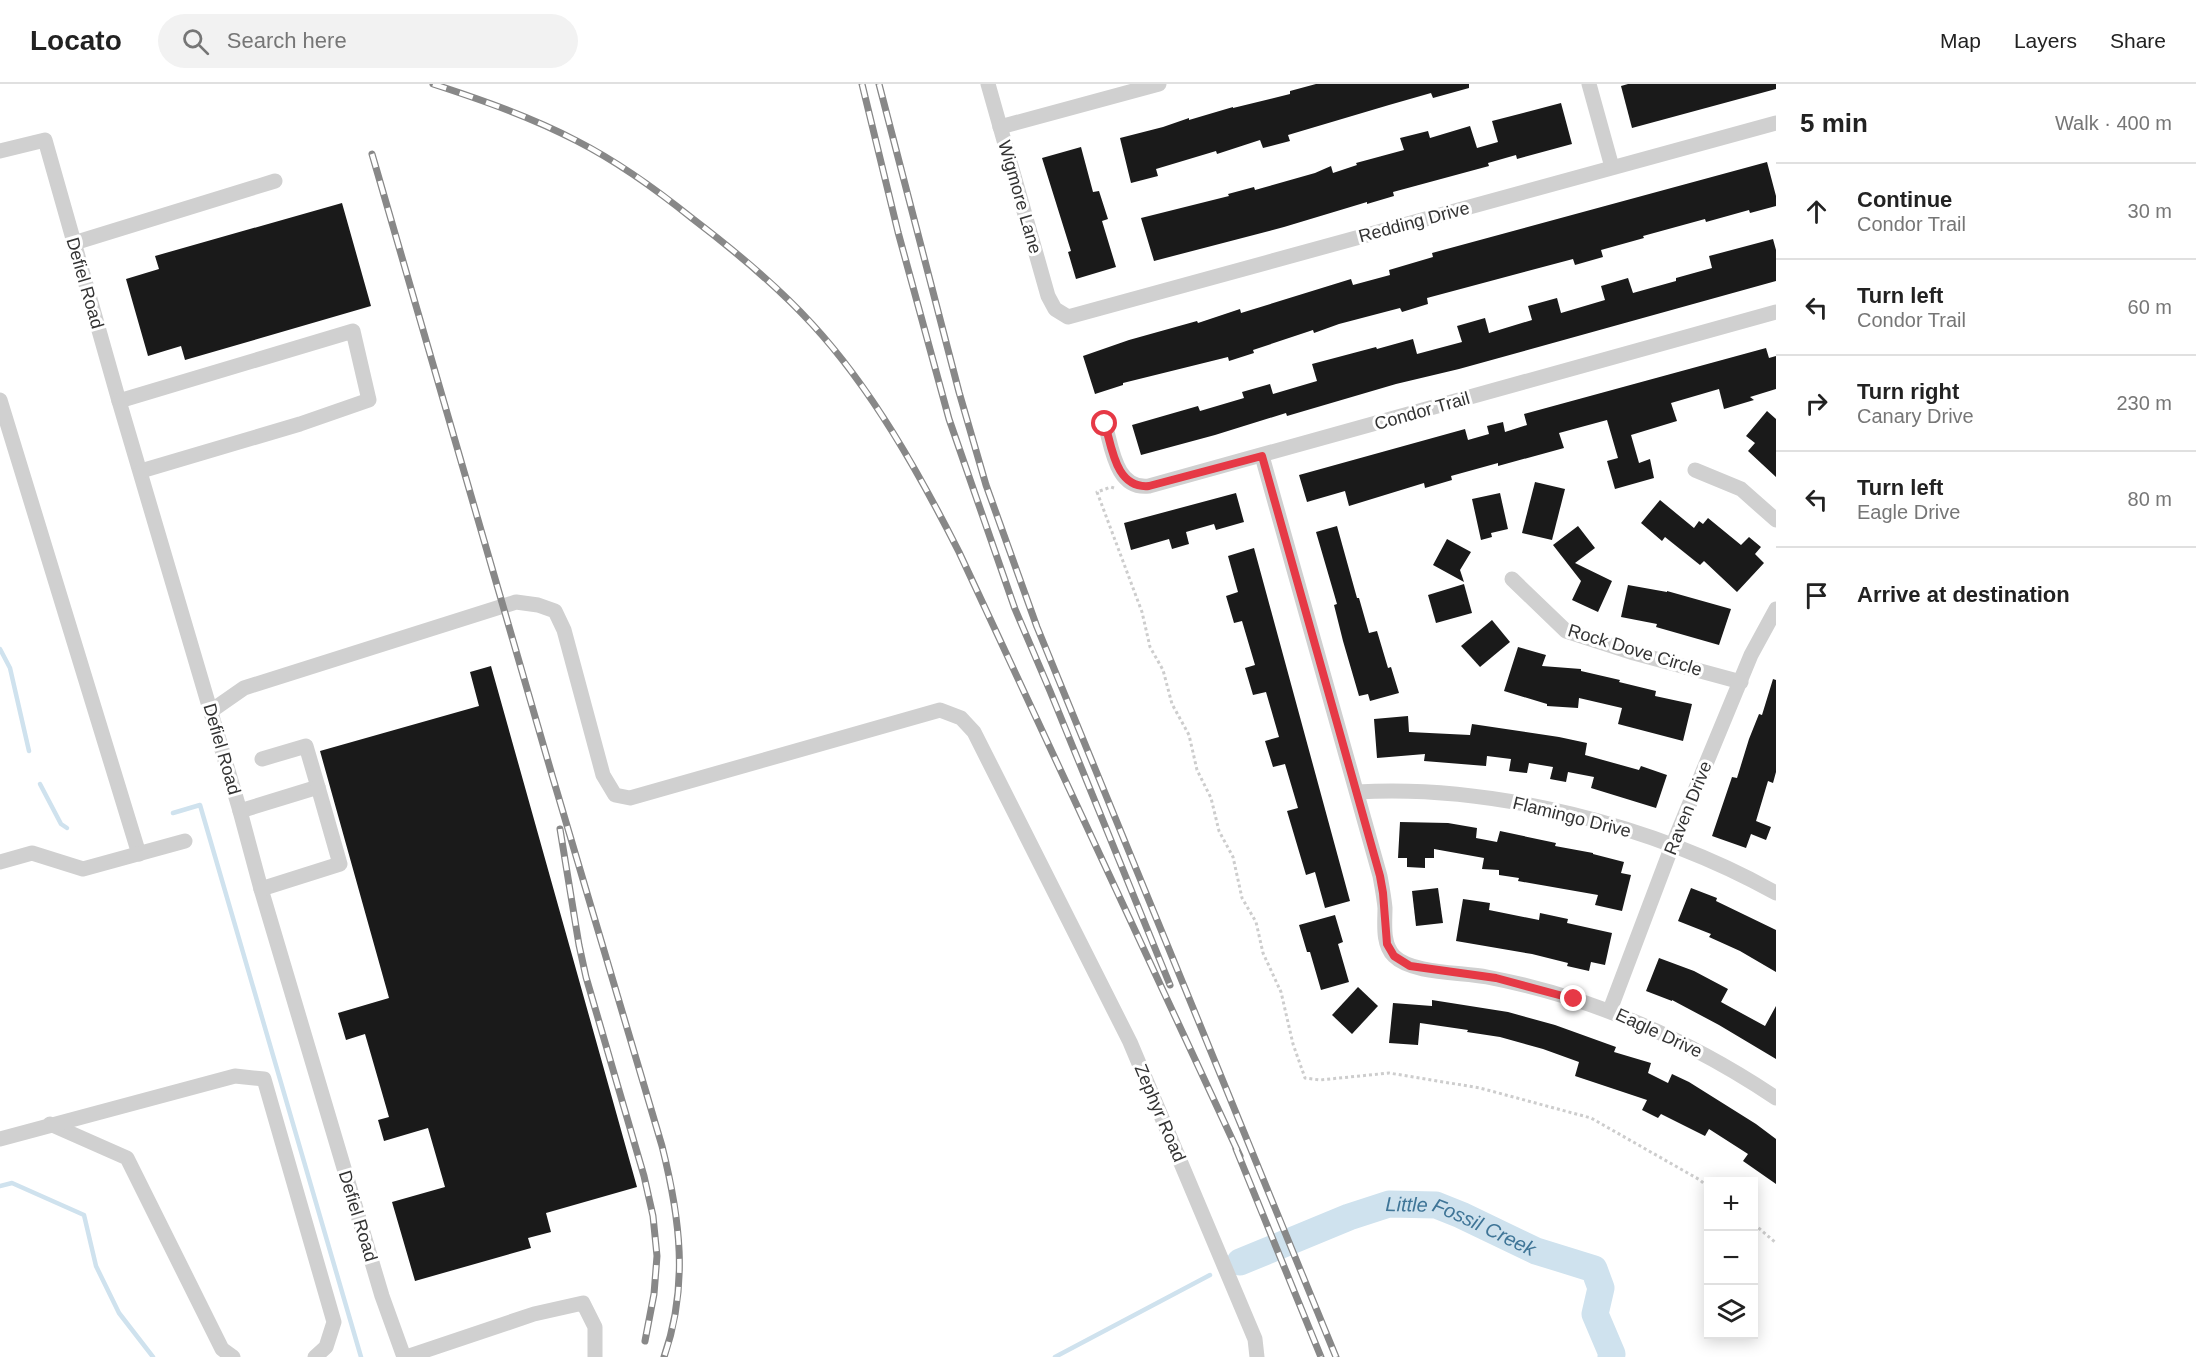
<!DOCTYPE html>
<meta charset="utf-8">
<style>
:root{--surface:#fff;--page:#f2f2f2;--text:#222;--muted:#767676;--line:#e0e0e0}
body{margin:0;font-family:Helvetica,sans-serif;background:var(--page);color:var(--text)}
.controls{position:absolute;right:18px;bottom:18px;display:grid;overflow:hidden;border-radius:0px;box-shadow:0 3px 15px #0003}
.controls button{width:54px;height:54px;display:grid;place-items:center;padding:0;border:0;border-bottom:2px solid var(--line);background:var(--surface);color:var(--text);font:30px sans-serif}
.stop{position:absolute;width:18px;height:18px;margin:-14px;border:4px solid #e63946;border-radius:50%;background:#fff}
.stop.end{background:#e63946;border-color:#fff;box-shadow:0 2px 6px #0008}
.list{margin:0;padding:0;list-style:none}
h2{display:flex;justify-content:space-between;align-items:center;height:78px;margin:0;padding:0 24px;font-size:26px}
h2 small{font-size:20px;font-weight:400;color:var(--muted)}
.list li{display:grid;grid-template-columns:39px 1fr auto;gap:18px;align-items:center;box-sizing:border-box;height:96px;padding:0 24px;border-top:2px solid var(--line)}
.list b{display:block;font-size:22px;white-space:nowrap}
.list p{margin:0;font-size:20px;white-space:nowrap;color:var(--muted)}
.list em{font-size:20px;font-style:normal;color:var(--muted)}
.icon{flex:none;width:33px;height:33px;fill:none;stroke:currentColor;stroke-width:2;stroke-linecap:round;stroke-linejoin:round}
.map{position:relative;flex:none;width:1776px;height:1273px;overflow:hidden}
header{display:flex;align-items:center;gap:36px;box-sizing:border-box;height:84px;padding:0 30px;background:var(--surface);border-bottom:2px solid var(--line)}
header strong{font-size:28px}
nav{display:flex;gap:33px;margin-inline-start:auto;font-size:21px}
.search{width:420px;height:54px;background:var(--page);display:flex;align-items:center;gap:15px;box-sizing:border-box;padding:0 21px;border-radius:33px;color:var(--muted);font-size:22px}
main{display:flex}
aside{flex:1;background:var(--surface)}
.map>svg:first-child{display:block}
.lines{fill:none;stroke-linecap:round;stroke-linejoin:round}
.stream{stroke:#cfe2ee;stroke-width:4.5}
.river{stroke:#cfe2ee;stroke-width:27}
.building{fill:#1a1a1a}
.path{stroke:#cdcdcd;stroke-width:3;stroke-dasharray:3 3;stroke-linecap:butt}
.minor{stroke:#d0d0d0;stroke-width:15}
.rail-casing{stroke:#888;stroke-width:7}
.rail{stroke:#fff;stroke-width:4.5;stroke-dasharray:14;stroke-linecap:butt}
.route{stroke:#e63946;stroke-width:8}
.labels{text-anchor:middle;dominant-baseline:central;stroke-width:6;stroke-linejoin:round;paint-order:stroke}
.street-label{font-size:18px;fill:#333;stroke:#fff}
.water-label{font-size:20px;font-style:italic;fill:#3f7597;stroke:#fff}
</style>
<header>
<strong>Locato</strong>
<div class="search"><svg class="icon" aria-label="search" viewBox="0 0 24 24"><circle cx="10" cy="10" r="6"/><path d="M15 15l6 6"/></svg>Search here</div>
<nav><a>Map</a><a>Layers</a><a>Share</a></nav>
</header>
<main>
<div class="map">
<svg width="1776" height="1273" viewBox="0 0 1776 1273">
<rect width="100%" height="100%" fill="#fff"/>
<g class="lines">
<g class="stream">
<path d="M0,565L10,584L29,667"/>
<path d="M40,700L61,740L67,744"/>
<path d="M173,729L200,721L361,1273"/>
<path d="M0,1102L12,1099L84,1131L96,1182L119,1229L153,1273"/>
<path d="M1055,1273L1210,1191"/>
</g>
<path class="river" id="s1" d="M1240,1178L1349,1133L1389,1120L1436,1121L1461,1131L1536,1167L1594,1185L1601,1204L1595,1230L1612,1270L1611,1273"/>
</g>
<g class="building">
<path d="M1316,0H1469V4L1433,14L1431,9L1389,21L1288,51L1290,57L1263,64L1260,56L1217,70L1216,67L1156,85L1158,92L1131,99L1120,54L1163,43L1189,34V36L1233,23V24L1290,10V7Z"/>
<path d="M1628,0H1776V5L1632,44L1621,2Z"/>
<path d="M1561,19L1572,60L1517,75L1516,71L1488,79L1489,82L1393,108L1394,112L1367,120V118L1284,143L1154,177L1141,134L1229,112L1228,110L1254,103L1255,106L1315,89L1331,82L1333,89L1357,81L1356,79L1404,66L1400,54L1428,47L1430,54L1470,42L1477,64L1498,58L1492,37Z"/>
<path d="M1081,63L1093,108L1099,107L1108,135L1102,137L1116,183L1076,195L1068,168L1071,167L1042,74Z"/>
<path d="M1767,78L1776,112V122L1750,129L1749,126L1706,138L1705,135L1643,152L1644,154L1601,166L1603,173L1575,181L1573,175L1427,214L1428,220L1402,228L1400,224L1339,240L1314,249L1313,246L1253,266L1254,269L1229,277L1228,273L1123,299V301L1095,310L1083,272L1129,256L1197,237L1198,239L1240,225L1241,229L1351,195L1353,201L1390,191L1389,186L1433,173L1432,169Z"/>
<path d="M342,119L371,222L185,276L181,262L148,272L126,195L159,185L155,172Z"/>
<path d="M1773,155L1776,166V197L1459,285L1396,300L1287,332L1286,329L1215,351L1141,371L1132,341L1198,322L1200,327L1244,314L1242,308L1270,300L1273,310L1317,297L1312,280L1376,263L1377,265L1413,255L1417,270L1462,258L1457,242L1485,234L1489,249L1532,236L1528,222L1557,214L1561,229L1605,216L1601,202L1628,194L1633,209L1676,197V194L1712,184L1709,172Z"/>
<path d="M1766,264L1769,274L1776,272V305L1750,313L1754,316L1724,325L1719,305L1671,319L1677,337L1631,351L1639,379L1650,375L1654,394L1615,405L1607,377L1618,374L1607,336L1559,349L1564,364L1498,382V379L1451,392L1452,396L1425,404L1424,399L1349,422L1345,407L1307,418L1299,391L1465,345L1468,356L1489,350L1487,342L1503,338L1505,348L1527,341L1524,330Z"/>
<path d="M1767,327L1776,335V393L1748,367L1755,359L1746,352Z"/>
<path d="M1535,398L1565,405L1552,456L1522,449Z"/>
<path d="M1236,409L1244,438L1216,446L1214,440L1186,448L1189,460L1172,465L1169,455L1131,466L1124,439Z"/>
<path d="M1500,409L1508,445L1491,449L1492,453L1481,456L1472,415Z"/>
<path d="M1660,416L1694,444L1699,437L1703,440L1708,434L1741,461L1749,453L1761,463L1755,470L1764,479L1737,508L1704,477L1700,481L1665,453L1662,457L1641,439Z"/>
<path d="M1337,442L1357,514H1359L1369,549L1377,547L1388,584L1391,583L1399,609L1370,617L1368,610L1359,612L1343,557L1334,521L1337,520L1316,448Z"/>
<path d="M1578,442L1595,464L1575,479L1612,497L1598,528L1572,516L1581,497L1553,461Z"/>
<path d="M1447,455L1471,468L1460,486L1464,498L1433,481Z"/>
<path d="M1254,464L1350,817L1325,824L1315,788L1306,791L1287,727L1298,724L1285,680L1273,683L1265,657L1279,653L1266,608L1253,611L1245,584L1255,581L1242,537L1234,539L1226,512L1238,508L1228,472Z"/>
<path d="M1464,500L1472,529L1436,539L1428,511Z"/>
<path d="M1628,501L1667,508V507L1731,525L1719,561L1656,543L1657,540L1621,533Z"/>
<path d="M1492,536L1510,558L1480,583L1461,562Z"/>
<path d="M1518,563L1546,571L1542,582L1581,585V587L1620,596L1619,598L1656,607L1655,612L1692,620L1683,657L1618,640L1622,624L1579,614L1578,624L1547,622V620L1504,607Z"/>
<path d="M491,582L637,1103L546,1129L551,1148L528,1154L531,1164L415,1197L392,1118L445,1103L428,1044L384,1057L378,1036L389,1033L365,950L346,956L338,929L389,914L320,667L479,622L470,588Z"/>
<path d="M1773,595L1776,596V688L1773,699L1768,697L1756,737L1771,743L1766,756L1751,750L1746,764L1712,752L1732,693L1737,694L1749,655L1759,630L1762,631Z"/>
<path d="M1408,632L1409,648L1470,651L1472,640L1559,653L1587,659L1585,671L1639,686L1641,682L1667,691L1656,724L1591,704L1594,693L1568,688L1566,698L1550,695L1553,683L1529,679L1527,689L1509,687L1511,675L1487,672L1486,682L1424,677L1425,670L1377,674L1374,635Z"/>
<path d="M1400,738L1448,739L1477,744L1476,754L1497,758L1500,747L1556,759L1555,762L1593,769V770L1624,778L1621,789L1631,791L1622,827L1595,821L1598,811L1518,797L1519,794L1499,791V786L1482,785L1484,774L1434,765V774H1425V784L1407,783V774H1398Z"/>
<path d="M1438,804L1443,839L1416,842L1412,807Z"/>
<path d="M1691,804L1717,814L1716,817L1776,846V888L1740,867L1709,853L1711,850L1678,837Z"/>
<path d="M1463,815L1490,819L1489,826L1539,836L1540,829L1568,835L1567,839L1612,849L1605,881L1591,878L1589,887L1567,882L1568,879L1532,870L1456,857Z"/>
<path d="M1335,831L1343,858L1338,860L1349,898L1321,906L1310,868H1307L1299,841Z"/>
<path d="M1659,874L1694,887L1728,905L1721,918L1765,942L1776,922V975L1719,941L1672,916V917L1646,907Z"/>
<path d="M1358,903L1378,922L1352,950L1332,931Z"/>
<path d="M1432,916L1508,928L1555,941L1616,963L1614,968L1651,979L1648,989L1668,999L1672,990L1689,998L1756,1040L1776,1055V1100L1743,1077L1748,1070L1709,1045L1705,1052L1661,1030L1658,1034L1642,1026L1647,1016L1575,992L1579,978L1543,965L1500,953L1467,948L1468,946L1420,939L1418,961L1389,959L1393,919L1432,922Z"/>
</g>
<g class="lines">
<g class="path">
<path d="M1114,404L1111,403L1097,408L1142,528L1150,563L1163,586L1172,620L1189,651L1197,686L1211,714L1219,747L1233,773L1242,814L1256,838L1263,869L1281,908L1293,960L1305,994L1320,996L1389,989L1480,1004L1591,1034L1700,1096L1708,1103"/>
<path d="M1754,1140L1776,1159"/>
</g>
<g class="minor">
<path d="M988,0L1048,212L1055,225L1068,233L1776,39"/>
<path d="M1589,0L1612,83"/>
<path d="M1000,43L1159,0"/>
<path d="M0,67L45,56L119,317L240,727L261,805L382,1212L404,1273"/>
<path d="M74,159L275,97"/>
<path d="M0,316L139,770"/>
<path d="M119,317L353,247L369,316L300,340L141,387"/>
<path d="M1105,340C1112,364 1116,406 1149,402L1776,228"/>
<path d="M1262,372L1380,792C1382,803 1384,813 1385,824C1385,839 1382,860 1394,872C1412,890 1462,888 1487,893C1591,913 1688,955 1776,1014"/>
<path d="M1695,386L1741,405L1776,436"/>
<path d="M1512,495L1566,547L1634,569L1741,598"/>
<path d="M211,627L244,604L516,518L538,521L555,527L564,546L603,691L615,711L630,714L940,626L961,634L974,648L1130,958L1255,1255L1257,1273"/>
<path d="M1357,708C1493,700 1656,742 1776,809"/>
<path d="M240,727L318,703L306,662L262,675"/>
<path d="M0,778L32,769L83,785L185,757"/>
<path d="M261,805L340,780L318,703"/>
<path d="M1610,926L1672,762L1751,571L1776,525"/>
<path d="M50,1040L127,1074L222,1265L233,1273"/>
<path d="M0,1055L235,992L264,995L334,1238L326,1263L315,1273"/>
<path d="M406,1273L534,1230L583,1219L595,1243V1273"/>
</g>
<g class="rail-casing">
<g id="rail">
<path d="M433,0C482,16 531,33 577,57C618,78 657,106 693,135C735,167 776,201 812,240C872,305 919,389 959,468L1240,1072"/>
<path d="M862,0L898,148L949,335L1015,525L1050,607L1170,901"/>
<path d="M879,0L959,308L986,401L1037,543L1336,1273"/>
<path d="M372,70L552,691L662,1062C680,1134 689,1201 664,1273"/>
<path d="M560,745L579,861L586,893L644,1092L653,1132L657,1172L654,1210L645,1257"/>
<path d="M1236,1065L1321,1273"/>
</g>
</g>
<use href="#rail" class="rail"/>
</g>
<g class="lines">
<path class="route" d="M1105,340C1112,364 1116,405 1149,402L1262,372L1380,792L1383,809L1387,860L1394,872L1410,882L1496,894L1574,915"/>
</g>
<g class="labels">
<g class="street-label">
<text transform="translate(1020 113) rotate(74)">Wigmore Lane</text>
<text transform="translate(1414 138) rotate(-15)">Redding Drive</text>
<text transform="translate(85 199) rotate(74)">Defiel Road</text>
<text transform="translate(1422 327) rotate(-16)">Condor Trail</text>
<text transform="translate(1635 566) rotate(17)">Rock Dove Circle</text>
<text transform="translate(222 665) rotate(74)">Defiel Road</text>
<text transform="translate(1688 724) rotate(-68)">Raven Drive</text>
<text transform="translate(1572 733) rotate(14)">Flamingo Drive</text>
<text transform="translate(1659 949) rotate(25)">Eagle Drive</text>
<text transform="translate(1160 1029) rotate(67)">Zephyr Road</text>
<text transform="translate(358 1132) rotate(73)">Defiel Road</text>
</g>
<g class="water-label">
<text stroke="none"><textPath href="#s1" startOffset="236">Little Fossil Creek</textPath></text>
</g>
</g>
</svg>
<div class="controls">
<button>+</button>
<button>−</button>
<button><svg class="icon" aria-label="layers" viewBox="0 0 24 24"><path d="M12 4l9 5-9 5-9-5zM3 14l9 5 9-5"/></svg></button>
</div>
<div class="stop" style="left:1105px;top:340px"></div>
<div class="stop end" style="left:1574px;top:915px"></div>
</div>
<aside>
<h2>5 min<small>Walk · 400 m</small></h2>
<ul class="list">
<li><svg class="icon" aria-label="ahead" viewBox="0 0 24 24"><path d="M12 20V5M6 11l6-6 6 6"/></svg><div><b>Continue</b><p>Condor Trail</p></div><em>30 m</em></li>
<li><svg class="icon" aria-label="left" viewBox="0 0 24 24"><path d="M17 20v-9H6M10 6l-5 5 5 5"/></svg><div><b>Turn left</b><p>Condor Trail</p></div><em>60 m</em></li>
<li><svg class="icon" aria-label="right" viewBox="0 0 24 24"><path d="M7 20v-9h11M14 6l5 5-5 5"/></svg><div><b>Turn right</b><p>Canary Drive</p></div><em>230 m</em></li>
<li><svg class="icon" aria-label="left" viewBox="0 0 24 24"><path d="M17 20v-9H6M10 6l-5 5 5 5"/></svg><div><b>Turn left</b><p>Eagle Drive</p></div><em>80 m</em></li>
<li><svg class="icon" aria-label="arrive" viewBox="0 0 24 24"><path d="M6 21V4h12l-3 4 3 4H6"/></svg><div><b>Arrive at destination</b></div></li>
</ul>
</aside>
</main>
